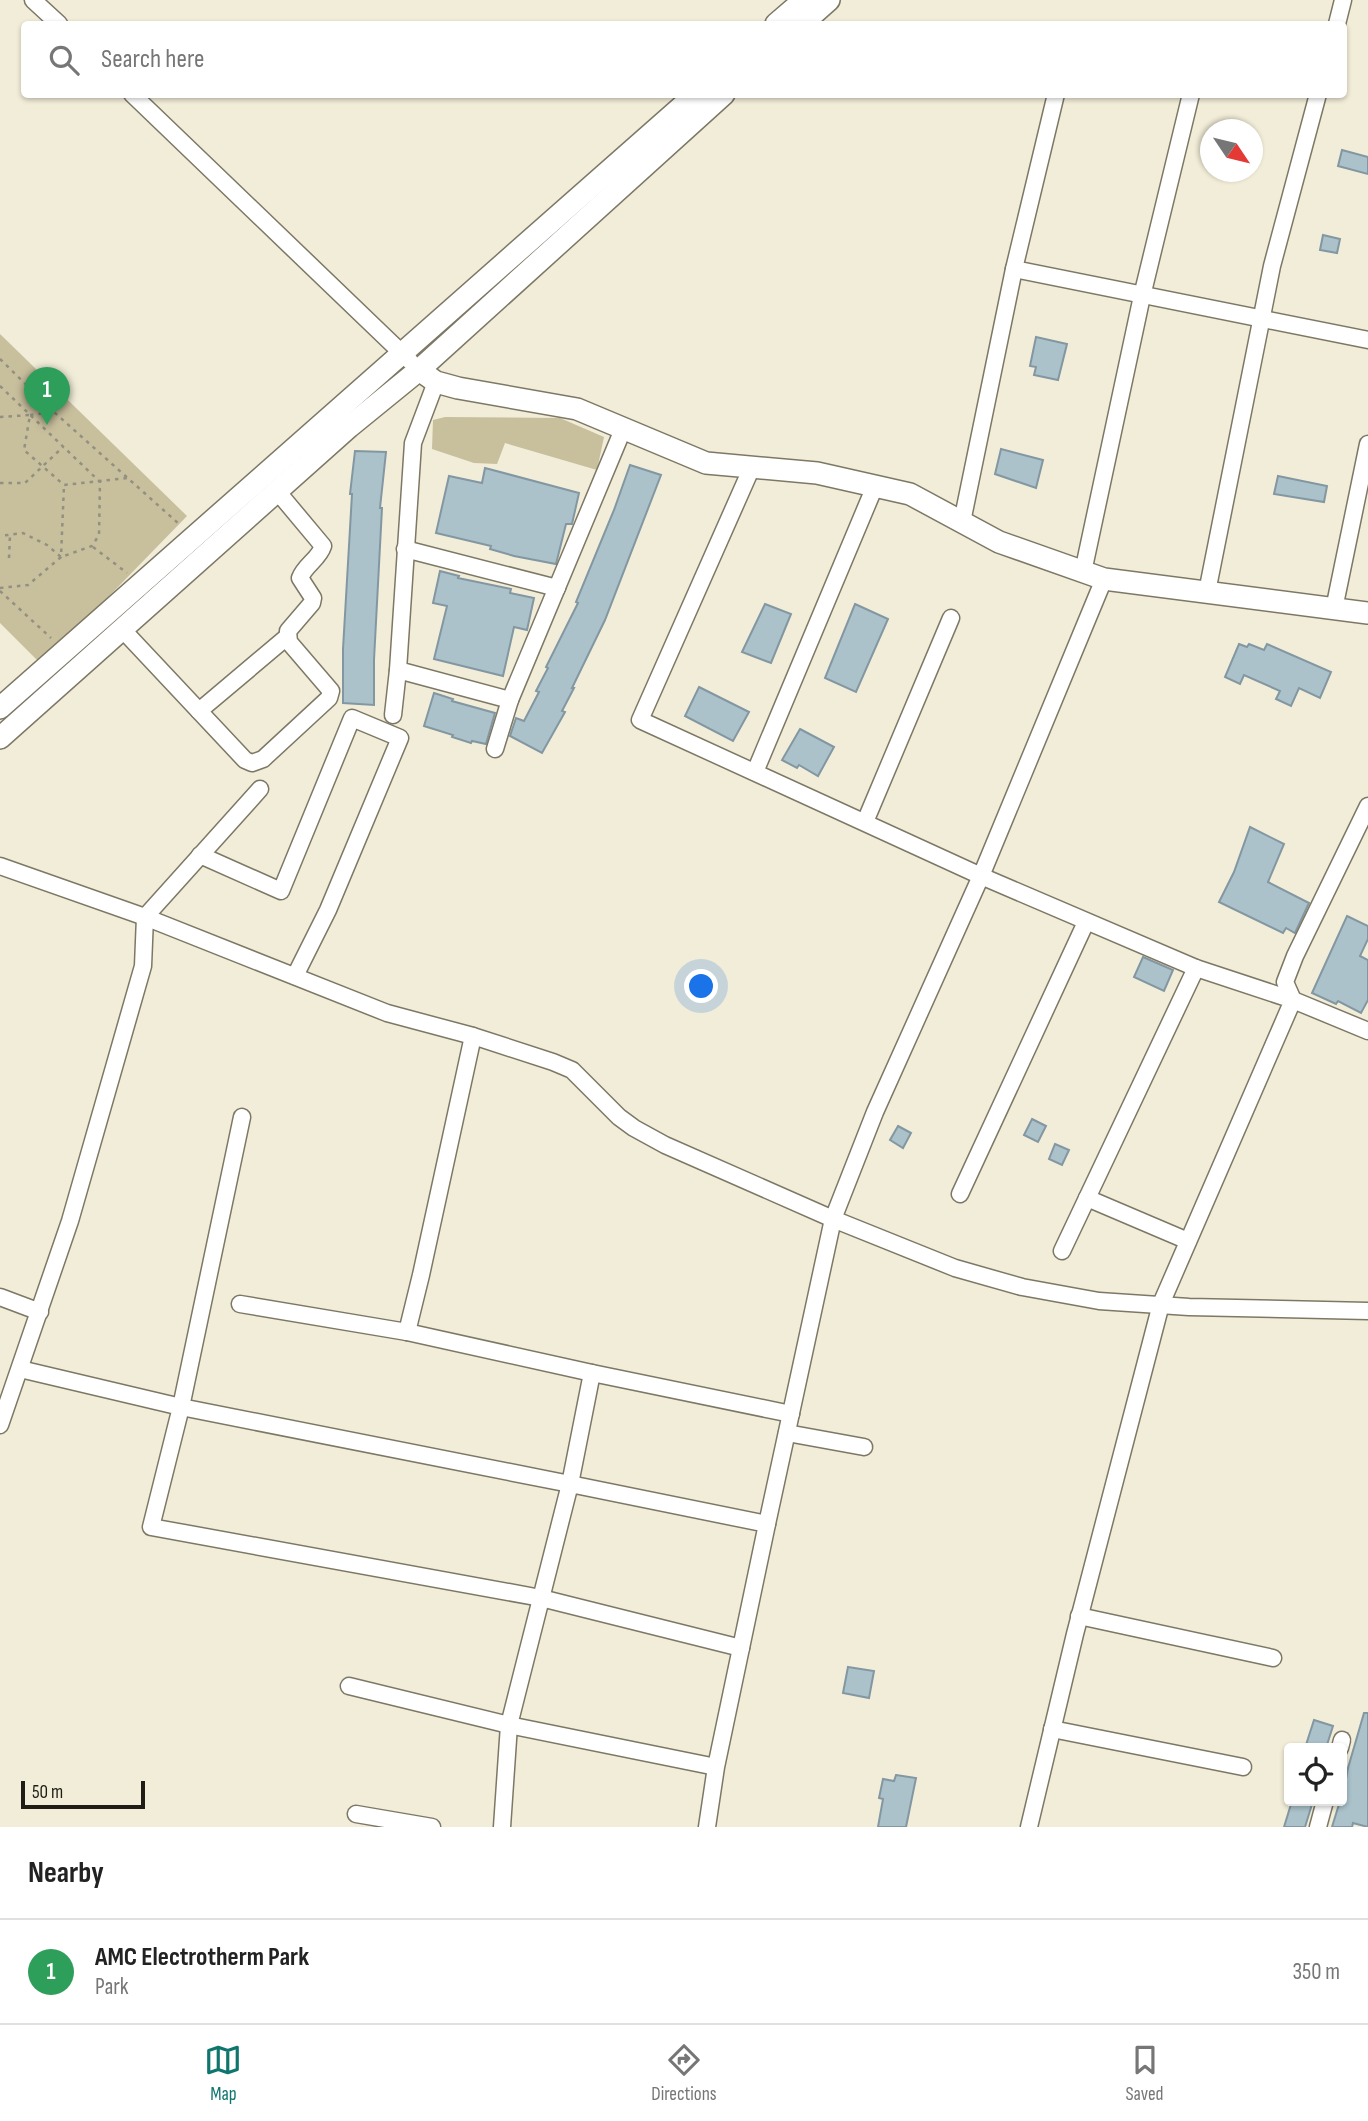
<!DOCTYPE html>
<style>
:root{--surface:#fff;--page:#f6f6f6;--text:#222;--muted:#767676;--line:#e0e0e0;--accent:#0f766e}
body{margin:0;font-family:"Sofia Sans Condensed",sans-serif;background:var(--page);color:var(--text)}
.controls{position:absolute;right:21px;bottom:21px;display:grid;overflow:hidden;border-radius:7px;box-shadow:0 2px 5px #0004}
.controls button{width:63px;height:63px;display:grid;place-items:center;padding:0;border:0;border-bottom:2px solid var(--line);background:var(--surface);color:var(--text);font:35px sans-serif}
.compass{position:absolute;left:1200px;top:119px;width:63px;height:63px;border-radius:50%;background:var(--surface);box-shadow:0 2px 5px #0004;rotate:125deg}
.scale{position:absolute;left:21px;bottom:18px;width:124px;box-sizing:border-box;padding-left:7px;border:4px solid #1f1d15;border-top:0;font-size:19px;line-height:24px;white-space:nowrap;color:#1f1d15;-webkit-text-stroke:5px #f2edd8;paint-order:stroke}
.you{position:absolute;left:702px;top:987px;width:24px;height:24px;margin:-18px;border:5px solid #fff;border-radius:50%;background:#1a73e8;box-shadow:0 0 0 10px #1a73e833}
.badge{display:grid;place-items:center;width:46px;height:46px;border-radius:50%;background:var(--accent);color:#fff;font-size:23px;font-weight:700}
.pin{position:absolute;translate:-50% -58px;filter:drop-shadow(0 2px 4px #0008)}
.pin::after{content:'';position:absolute;top:37px;width:24px;height:21px;background:inherit;clip-path:polygon(0 0,100% 0,50% 100%)}
.list{margin:0;padding:0;list-style:none}
h2{display:flex;justify-content:space-between;align-items:center;height:91px;margin:0;padding:0 28px;font-size:30px}
h2 small{font-size:23px;font-weight:400;color:var(--muted)}
.list li{display:grid;grid-template-columns:46px 1fr auto;gap:21px;align-items:center;box-sizing:border-box;height:105px;padding:0 28px;border-top:2px solid var(--line)}
.list b{display:block;font-size:26px;white-space:nowrap}
.list p{margin:0;font-size:23px;white-space:nowrap;color:var(--muted)}
.list em{font-size:23px;font-style:normal;color:var(--muted)}
.icon{flex:none;width:38px;height:38px;fill:none;stroke:currentColor;stroke-width:2;stroke-linecap:round;stroke-linejoin:round}
.map{position:relative;flex:none;width:1368px;height:1827px;overflow:hidden}
.search{position:absolute;background:var(--surface);box-shadow:0 2px 5px #0004;left:21px;right:21px;top:21px;height:77px;display:flex;align-items:center;gap:18px;box-sizing:border-box;padding:0 24px;border-radius:7px;color:var(--muted);font-size:26px}
.sheet{height:196px;background:var(--surface)}
nav{display:flex;justify-content:space-around;align-items:center;box-sizing:border-box;height:98px;border-top:2px solid var(--line);background:var(--surface);font-size:19px;color:var(--muted)}
nav a{display:grid;justify-items:center;gap:4px}
nav .on{color:var(--accent)}
.map>svg:first-child{display:block}
.green{fill:#c8bf9d}
.building{fill:#abc2cb;stroke:#8297a1;stroke-width:2}
.lines{fill:none;stroke-linecap:round;stroke-linejoin:round}
.street-casing{stroke:#7d7865;stroke-width:19}
.secondary-casing{stroke:#7d7865;stroke-width:24}
.path{stroke:#939081;stroke-width:2.5;stroke-dasharray:3.5 5;stroke-linecap:butt}
.street{stroke:#fff;stroke-width:16}
.secondary{stroke:#fff;stroke-width:21}
</style>
<div class="map">
<svg width="1368" height="1827" viewBox="0 0 1368 1827">
<rect width="100%" height="100%" fill="#f2edd8"/>
<g class="green">
<path d="M0,334L187,516L42,665L0,623Z"/>
<path d="M445,417L560,418L604,437L597,470L505,443L497,464L474,463L432,449L433,420Z"/>
</g>
<g class="building">
<path d="M1342,150L1368,157V174L1338,166Z"/>
<path d="M1323,235L1340,239L1337,253L1320,250Z"/>
<path d="M1036,337L1067,344L1058,380L1034,375L1036,367L1030,366Z"/>
<path d="M1001,449L1043,460L1036,488L995,474Z"/>
<path d="M355,451L386,452L380,508H382L374,660V705L343,703V649L352,494H350Z"/>
<path d="M630,465L661,475L605,620L572,688H574L562,711L565,712L542,753L510,736L516,718L524,721L539,692L536,691L548,668L546,667L578,603L576,602L614,510Z"/>
<path d="M485,468L579,493L572,524H566L556,564L514,556L490,549L491,546L436,533L449,476L482,483Z"/>
<path d="M1278,476L1327,486L1324,502L1274,494Z"/>
<path d="M440,571L459,576L458,578L511,589L510,593L534,598L527,630L514,627L503,676L434,659L447,606L433,603Z"/>
<path d="M765,604L791,614L771,663L742,652Z"/>
<path d="M855,604L888,619L856,692L825,678Z"/>
<path d="M1239,644L1247,647L1249,644L1264,650L1267,644L1331,672L1320,698L1299,688L1291,706L1276,699L1280,691L1244,675L1240,684L1225,677Z"/>
<path d="M699,687L749,712L733,741L685,716Z"/>
<path d="M434,693L453,699L452,701L495,713L486,744L472,741L471,743L452,737L453,735L424,726Z"/>
<path d="M800,729L834,747L818,776L799,765L797,768L782,760Z"/>
<path d="M1250,827L1284,844L1268,882L1309,903L1295,933L1286,928L1283,933L1219,902L1234,872Z"/>
<path d="M1347,916L1368,926V939L1360,956L1368,960V1000L1361,1013L1338,1001L1336,1004L1312,993Z"/>
<path d="M1143,957L1173,970L1164,991L1134,977Z"/>
<path d="M1032,1119L1046,1126L1038,1142L1024,1135Z"/>
<path d="M898,1126L911,1133L903,1148L890,1140Z"/>
<path d="M1055,1144L1069,1150L1062,1165L1049,1159Z"/>
<path d="M848,1667L874,1671L869,1698L843,1693Z"/>
<path d="M1364,1713H1368V1827L1353,1823L1352,1827H1332L1340,1801H1342L1348,1768Z"/>
<path d="M1314,1720L1333,1726L1326,1748H1305Z"/>
<path d="M896,1775L916,1778L906,1827H878L883,1799L879,1798L883,1779L894,1781Z"/>
<path d="M1292,1801H1313L1305,1827H1284Z"/>
</g>
<g class="lines">
<g class="street-casing">
<g id="street">
<path d="M33,0L59,24"/>
<path d="M1337,24L1343,0"/>
<path d="M132,94L410,361"/>
<path d="M1056,94L1014,269L1368,340"/>
<path d="M436,382L413,443L398,670L510,700L624,427"/>
<path d="M752,467L640,720L981,876L1104,579"/>
<path d="M962,522L1014,269"/>
<path d="M405,549L557,588"/>
<path d="M1083,572L1142,296L1191,94"/>
<path d="M1207,592L1272,266L1318,94"/>
<path d="M1334,609L1368,444"/>
<path d="M122,629L245,760L252,763L263,759L329,698L331,691L289,642L288,631L312,603L313,598L300,578C305,565 319,559 323,546L277,491"/>
<path d="M199,711L288,636"/>
<path d="M393,715L398,670"/>
<path d="M495,749L510,700"/>
<path d="M755,772L875,486"/>
<path d="M1368,806L1295,956L1285,982L1293,1000L1368,1031"/>
<path d="M865,822L951,618"/>
<path d="M200,855L281,891L352,718L400,738L328,910L295,976"/>
<path d="M0,866L145,917L387,1013L473,1036L553,1062L572,1070L619,1117L634,1128L665,1145L833,1219L955,1268L1022,1287L1099,1301L1189,1307L1368,1311"/>
<path d="M242,1117L181,1407L570,1484L592,1373L791,1414"/>
<path d="M960,1194L1086,922"/>
<path d="M1087,1198L1188,1241"/>
<path d="M1062,1251L1196,968"/>
<path d="M0,1297L40,1312"/>
<path d="M240,1304L407,1332L592,1373"/>
<path d="M407,1332L421,1275L473,1036"/>
<path d="M20,1369L181,1407L151,1527L541,1598L741,1648"/>
<path d="M0,1425L70,1221L143,966L145,917L260,789"/>
<path d="M787,1433L864,1447"/>
<path d="M767,1524L833,1219L875,1112L981,876L1196,968L1293,1000L1161,1304L1075,1634L1029,1827"/>
<path d="M1079,1616L1273,1658"/>
<path d="M349,1686L509,1725L502,1827"/>
<path d="M1052,1729L1243,1767"/>
<path d="M1340,1748L1342,1740"/>
<path d="M356,1814L432,1827"/>
<path d="M707,1827L716,1767L509,1725L570,1484L767,1524L716,1767"/>
<path d="M1318,1827L1325,1801"/>
</g>
</g>
<g class="secondary-casing">
<g id="secondary">
<path d="M776,24L804,0"/>
<path d="M802,24L829,0"/>
<path d="M419,370L436,382L458,388L577,409L706,463L817,473L910,494L999,542L1104,579L1368,613"/>
<path d="M0,708L696,94"/>
<path d="M0,738L349,427L419,370L724,94"/>
</g>
</g>
<g class="path">
<path d="M0,359L54,412L179,524"/>
<path d="M0,386L100,482L99,535L92,546L61,557L47,545L23,533L0,536"/>
<path d="M30,415L54,412"/>
<path d="M0,417L30,415L24,450L64,485L127,478"/>
<path d="M0,483H25L63,447"/>
<path d="M93,547L127,573"/>
<path d="M9,558L10,535"/>
<path d="M0,588L28,585L61,557L64,485"/>
<path d="M0,591L51,638"/>
</g>
<use href="#street" class="street"/>
<use href="#secondary" class="secondary"/>
</g>
</svg>
<div class="controls">
<button><svg class="icon" aria-label="locate" viewBox="0 0 24 24"><circle cx="12" cy="12" r="6"/><path d="M12 2v4M12 18v4M2 12h4M18 12h4"/></svg></button>
</div>
<svg class="compass" viewBox="-18 -18 36 36"><path d="M0-13l5 13h-10z" fill="#e53935"/><path d="M0 13l5-13h-10z" fill="#767676"/></svg>
<div class="scale">50 m</div>
<div class="you"></div>
<div class="pin badge" style="left:47px;top:425px;background:#2e9e5b">1</div>
<div class="search"><svg class="icon" aria-label="search" viewBox="0 0 24 24"><circle cx="10" cy="10" r="6"/><path d="M15 15l6 6"/></svg>Search here</div>
</div>
<section class="sheet">
<h2>Nearby<small></small></h2>
<ul class="list">
<li><span class="badge" style="background:#2e9e5b">1</span><div><b>AMC Electrotherm Park</b><p>Park</p></div><em>350 m</em></li>
</ul>
</section>
<nav>
<a class="on"><svg class="icon" aria-label="map" viewBox="0 0 24 24"><path d="M3 6l6-2 6 2 6-2v14l-6 2-6-2-6 2zM9 4v14M15 6v14"/></svg>Map</a>
<a><svg class="icon" aria-label="directions" viewBox="0 0 24 24"><path d="M12 3l9 9-9 9-9-9zM9 14v-3h6M13 9l2 2-2 2"/></svg>Directions</a>
<a><svg class="icon" aria-label="saved" viewBox="0 0 24 24"><path d="M7 4h10v16l-5-4-5 4z"/></svg>Saved</a>
</nav>
